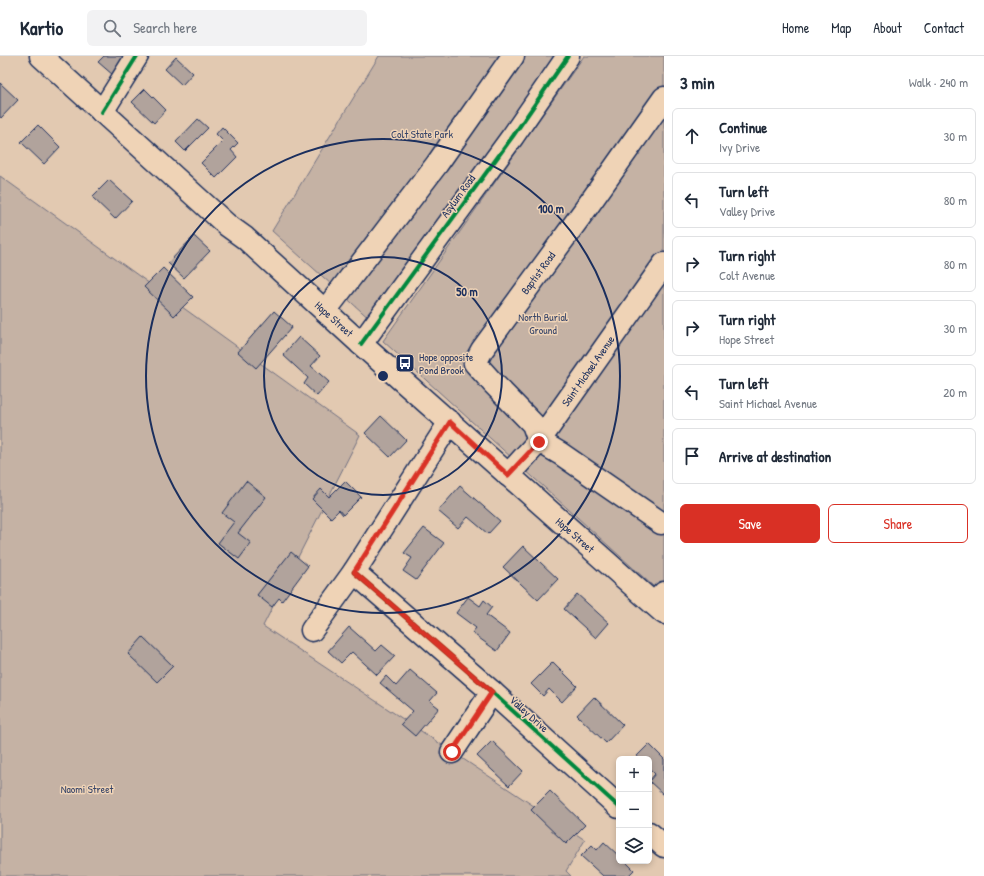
<!DOCTYPE html>
<meta charset="utf-8">
<style>
:root{--surface:#fff;--page:#f2f2f3;--text:#1f2937;--muted:#747a83;--line:#e0e1e3;--accent:#d93025}
body{margin:0;font-family:"Patrick Hand",sans-serif;background:var(--page);color:var(--text)}
.controls{position:absolute;right:12px;bottom:12px;display:grid;overflow:hidden;border-radius:6px;box-shadow:0 2px 6px #0003}
.controls button{width:36px;height:36px;display:grid;place-items:center;padding:0;border:0;border-bottom:1px solid var(--line);background:var(--surface);color:var(--text);font:20px sans-serif}
.stop{position:absolute;width:12px;height:12px;margin:-9px;border:3px solid #d93025;border-radius:50%;background:#fff}
.stop.end{background:#d93025;border-color:#fff;box-shadow:0 1px 4px #0008}
.list{margin:0;padding:0;list-style:none}
h2{display:flex;justify-content:space-between;align-items:center;height:52px;margin:0;padding:0 16px;font-size:17px}
h2 small{font-size:13px;font-weight:400;color:var(--muted)}
.list li{display:grid;grid-template-columns:26px 1fr auto;gap:12px;align-items:center;box-sizing:border-box;height:56px;margin:0 8px 8px;padding:0 8px;border:1px solid var(--line);border-radius:6px}
.list b{display:block;font-size:15px;white-space:nowrap}
.list p{margin:0;font-size:13px;white-space:nowrap;color:var(--muted)}
.list em{font-size:13px;font-style:normal;color:var(--muted)}
.actions{display:flex;gap:8px;padding:12px 16px}
.actions a{flex:1;padding:9px 0;border:1px solid var(--accent);border-radius:6px;text-align:center;font-size:14px;color:var(--accent)}
.actions .main{background:var(--accent);color:#fff}
.icon{flex:none;width:22px;height:22px;fill:none;stroke:currentColor;stroke-width:2;stroke-linecap:round;stroke-linejoin:round}
.map{position:relative;flex:none;width:664px;height:820px;overflow:hidden}
header{display:flex;align-items:center;gap:24px;box-sizing:border-box;height:56px;padding:0 20px;background:var(--surface);border-bottom:1px solid var(--line)}
header strong{font-size:19px}
nav{display:flex;gap:22px;margin-inline-start:auto;font-size:14px}
.search{width:280px;height:36px;background:var(--page);display:flex;align-items:center;gap:10px;box-sizing:border-box;padding:0 14px;border-radius:6px;color:var(--muted);font-size:15px}
main{display:flex}
aside{flex:1;background:var(--surface)}
.map>svg:first-child{display:block}
.green{fill:#c5b2a4;stroke:#707081}
.building{fill:#b1a39c;stroke:#1b2f5e}
.lines{fill:none;stroke-linecap:round;stroke-linejoin:round}
.minor-casing{stroke:#1b2f5e;stroke-width:25}
.major-casing{stroke:#1b2f5e;stroke-width:25}
.minor{stroke:#efd3b6;stroke-width:22}
.major{stroke:#efd3b6;stroke-width:22}
.cycleway-casing{stroke:#efd3b6;stroke-width:6}
.cycleway{stroke:#00873e;stroke-width:4}
.route{stroke:#d93025;stroke-width:5}
.ring{fill:none;stroke:#1b2f5e;stroke-width:2}
.labels{text-anchor:middle;dominant-baseline:central;stroke-width:3;stroke-linejoin:round;paint-order:stroke}
.park-label{font-size:11px;fill:#344368;stroke:#efd3b6}
.street-label{font-size:11px;fill:#1b2f5e;stroke:#efd3b6}
.poi-label{font-size:11px;fill:#1b2f5e;stroke:#efd3b6;text-anchor:start}
.centre{fill:#1b2f5e;stroke:#efd3b6;stroke-width:2}
.ring-label{font-size:12px;text-anchor:middle;font-weight:bold;fill:#1b2f5e;stroke:#efd3b6;stroke-width:3;stroke-linejoin:round;paint-order:stroke}
</style>
<header>
<strong>Kartio</strong>
<div class="search"><svg class="icon" aria-label="search" viewBox="0 0 24 24"><circle cx="10" cy="10" r="6"/><path d="M15 15l6 6"/></svg>Search here</div>
<nav><a>Home</a><a>Map</a><a>About</a><a>Contact</a></nav>
</header>
<main>
<div class="map">
<svg width="664" height="820" viewBox="0 0 664 820">
<rect width="100%" height="100%" fill="#e2c9b1"/>
<filter id="ink" filterUnits="userSpaceOnUse"><feTurbulence type="fractalNoise" baseFrequency=".025" numOctaves="2"/><feDisplacementMap in="SourceGraphic" scale="8" xChannelSelector="R" yChannelSelector="G"/><feConvolveMatrix kernelMatrix="1 2 1 2 8 2 1 2 1" color-interpolation-filters="sRGB"/></filter>
<g filter="url(#ink)">
<g class="green">
<path d="M379,0H568L382,274L272,175Z"/>
<path d="M584,0H664V540L383,285Z"/>
<path d="M0,120L360,379L263,570L585,784L566,815L571,820H0Z"/>
</g>
<g class="building">
<path d="M104,0H132L113,19L98,6Z"/>
<path d="M176,1L193,17L182,29L165,13Z"/>
<path d="M0,27L18,44L1,62L0,61Z"/>
<path d="M145,33L166,54L154,67L132,46Z"/>
<path d="M198,63L208,72L185,95L176,86Z"/>
<path d="M38,69L60,91L44,108L21,86Z"/>
<path d="M222,71L238,87L231,94L237,101L216,122L201,107L223,85L216,78Z"/>
<path d="M109,124L132,145L115,163L92,141Z"/>
<path d="M194,180L210,195L184,222L168,207Z"/>
<path d="M163,212L193,241L174,260L144,231Z"/>
<path d="M274,255L292,271L256,312L238,296Z"/>
<path d="M299,281L320,300L311,310L329,326L317,340L304,328L308,322L283,299Z"/>
<path d="M381,360L406,384L390,401L365,377Z"/>
<path d="M246,425L266,441L238,477L251,487L239,503L218,487L234,466L222,457Z"/>
<path d="M345,425L361,441L343,459L339,454L331,462L312,443L321,433L329,441Z"/>
<path d="M460,430L500,465L488,478L468,461L458,472L438,455Z"/>
<path d="M424,472L444,487L416,524L403,515L412,502L404,497Z"/>
<path d="M523,490L558,523L538,544L503,511Z"/>
<path d="M291,496L308,510L282,545L279,542L272,551L257,539Z"/>
<path d="M577,538L609,567L596,582L564,553Z"/>
<path d="M468,541L480,550L484,544L492,551L486,559L510,577L497,595L472,577L476,572L456,557Z"/>
<path d="M349,571L376,595L382,589L395,600L377,619L352,596L341,607L328,595Z"/>
<path d="M143,581L173,610L157,626L128,598Z"/>
<path d="M553,606L577,630L562,646L549,633L543,640L531,628Z"/>
<path d="M410,614L437,637L430,645L439,652L415,680L401,668L413,655L380,627L386,620L396,630Z"/>
<path d="M594,641L623,669L606,687L577,659Z"/>
<path d="M492,685L523,715L509,730L477,700Z"/>
<path d="M649,688L664,703V739L649,725L655,718L649,712V703H639L637,700Z"/>
<path d="M550,735L585,769L566,788L531,754Z"/>
<path d="M604,786L619,800V805H625L634,814L628,820H603L581,800L592,789L597,794Z"/>
</g>
<g class="lines">
<g class="minor-casing">
<g id="minor">
<path d="M102,56L137,0"/>
<path d="M325,255L437,108L513,0"/>
<path d="M361,288L513,80L568,0"/>
<path d="M508,419L539,385L664,208"/>
<path d="M661,467L561,398L539,385L533,368L492,326L475,307L482,294L587,151L664,42"/>
<path d="M354,516L492,636L619,751"/>
<path d="M654,548L664,537"/>
<path d="M312,574L354,516L450,366"/>
<path d="M452,696L492,636"/>
<path d="M649,777L664,790"/>
</g>
</g>
<g class="major-casing">
<path id="major" d="M41,0L227,169L245,182L361,288L664,557"/>
</g>
<use href="#minor" class="minor"/>
<use href="#major" class="major"/>
<g class="cycleway-casing">
<g id="cycleway">
<path d="M102,56L137,0"/>
<path d="M361,288L513,80L568,0"/>
<path d="M354,516L492,636L619,751"/>
</g>
</g>
<use href="#cycleway" class="cycleway"/>
</g>
</g>
<g class="lines" filter="url(#ink)">
<path class="route" d="M452,696L492,636L354,516L450,366L508,419L539,386"/>
</g>
<g class="ring">
<circle cx="383" cy="320" r="119"/>
<circle cx="383" cy="320" r="237"/>
</g>
<defs>
<g id="bus-square" transform="scale(1)"><rect x="-9" y="-9" width="18" height="18" rx="4" fill="#1b2f5e" stroke="#efd3b6"/><path d="M-5-6H5V4H4V6H2V4H-2V6H-4V4H-5ZM-3.5-4V0h7V-4ZM-3.5 1.2v1.5H-2V1.2ZM2 1.2v1.5H3.5V1.2Z" fill="#fff"/></g>
</defs>
<g fill-rule="evenodd">
<use href="#bus-square" x="405" y="307"/>
</g>
<g class="labels">
<g class="park-label">
<text x="422" y="78">Colt State Park</text>
<text x="543" y="261">North Burial<tspan x="543" dy="13">Ground</tspan></text>
<text x="87" y="733">Naomi Street</text>
</g>
<g class="street-label">
<text transform="translate(458 140) rotate(-54)">Asylum Road</text>
<text transform="translate(538 217) rotate(-54)">Baptist Road</text>
<text transform="translate(334 263) rotate(42)">Hope Street</text>
<text transform="translate(588 315) rotate(-55)">Saint Michael Avenue</text>
<text transform="translate(575 479) rotate(41)">Hope Street</text>
<text transform="translate(529 658) rotate(42)">Valley Drive</text>
</g>
<g class="poi-label">
<text x="419" y="301">Hope opposite<tspan x="419" dy="13">Pond Brook</tspan></text>
</g>
</g>
<circle cx="383" cy="320" r="6" class="centre"/>
<g class="ring-label">
<text x="551" y="157">100 m</text>
<text x="467" y="240">50 m</text>
</g>
</svg>
<div class="controls">
<button>+</button>
<button>−</button>
<button><svg class="icon" aria-label="layers" viewBox="0 0 24 24"><path d="M12 4l9 5-9 5-9-5zM3 14l9 5 9-5"/></svg></button>
</div>
<div class="stop" style="left:452px;top:696px"></div>
<div class="stop end" style="left:539px;top:386px"></div>
</div>
<aside>
<h2>3 min<small>Walk · 240 m</small></h2>
<ul class="list">
<li><svg class="icon" aria-label="ahead" viewBox="0 0 24 24"><path d="M12 20V5M6 11l6-6 6 6"/></svg><div><b>Continue</b><p>Ivy Drive</p></div><em>30 m</em></li>
<li><svg class="icon" aria-label="left" viewBox="0 0 24 24"><path d="M17 20v-9H6M10 6l-5 5 5 5"/></svg><div><b>Turn left</b><p>Valley Drive</p></div><em>80 m</em></li>
<li><svg class="icon" aria-label="right" viewBox="0 0 24 24"><path d="M7 20v-9h11M14 6l5 5-5 5"/></svg><div><b>Turn right</b><p>Colt Avenue</p></div><em>80 m</em></li>
<li><svg class="icon" aria-label="right" viewBox="0 0 24 24"><path d="M7 20v-9h11M14 6l5 5-5 5"/></svg><div><b>Turn right</b><p>Hope Street</p></div><em>30 m</em></li>
<li><svg class="icon" aria-label="left" viewBox="0 0 24 24"><path d="M17 20v-9H6M10 6l-5 5 5 5"/></svg><div><b>Turn left</b><p>Saint Michael Avenue</p></div><em>20 m</em></li>
<li><svg class="icon" aria-label="arrive" viewBox="0 0 24 24"><path d="M6 21V4h12l-3 4 3 4H6"/></svg><div><b>Arrive at destination</b></div></li>
</ul>
<div class="actions"><a class="main">Save</a><a>Share</a></div>
</aside>
</main>
